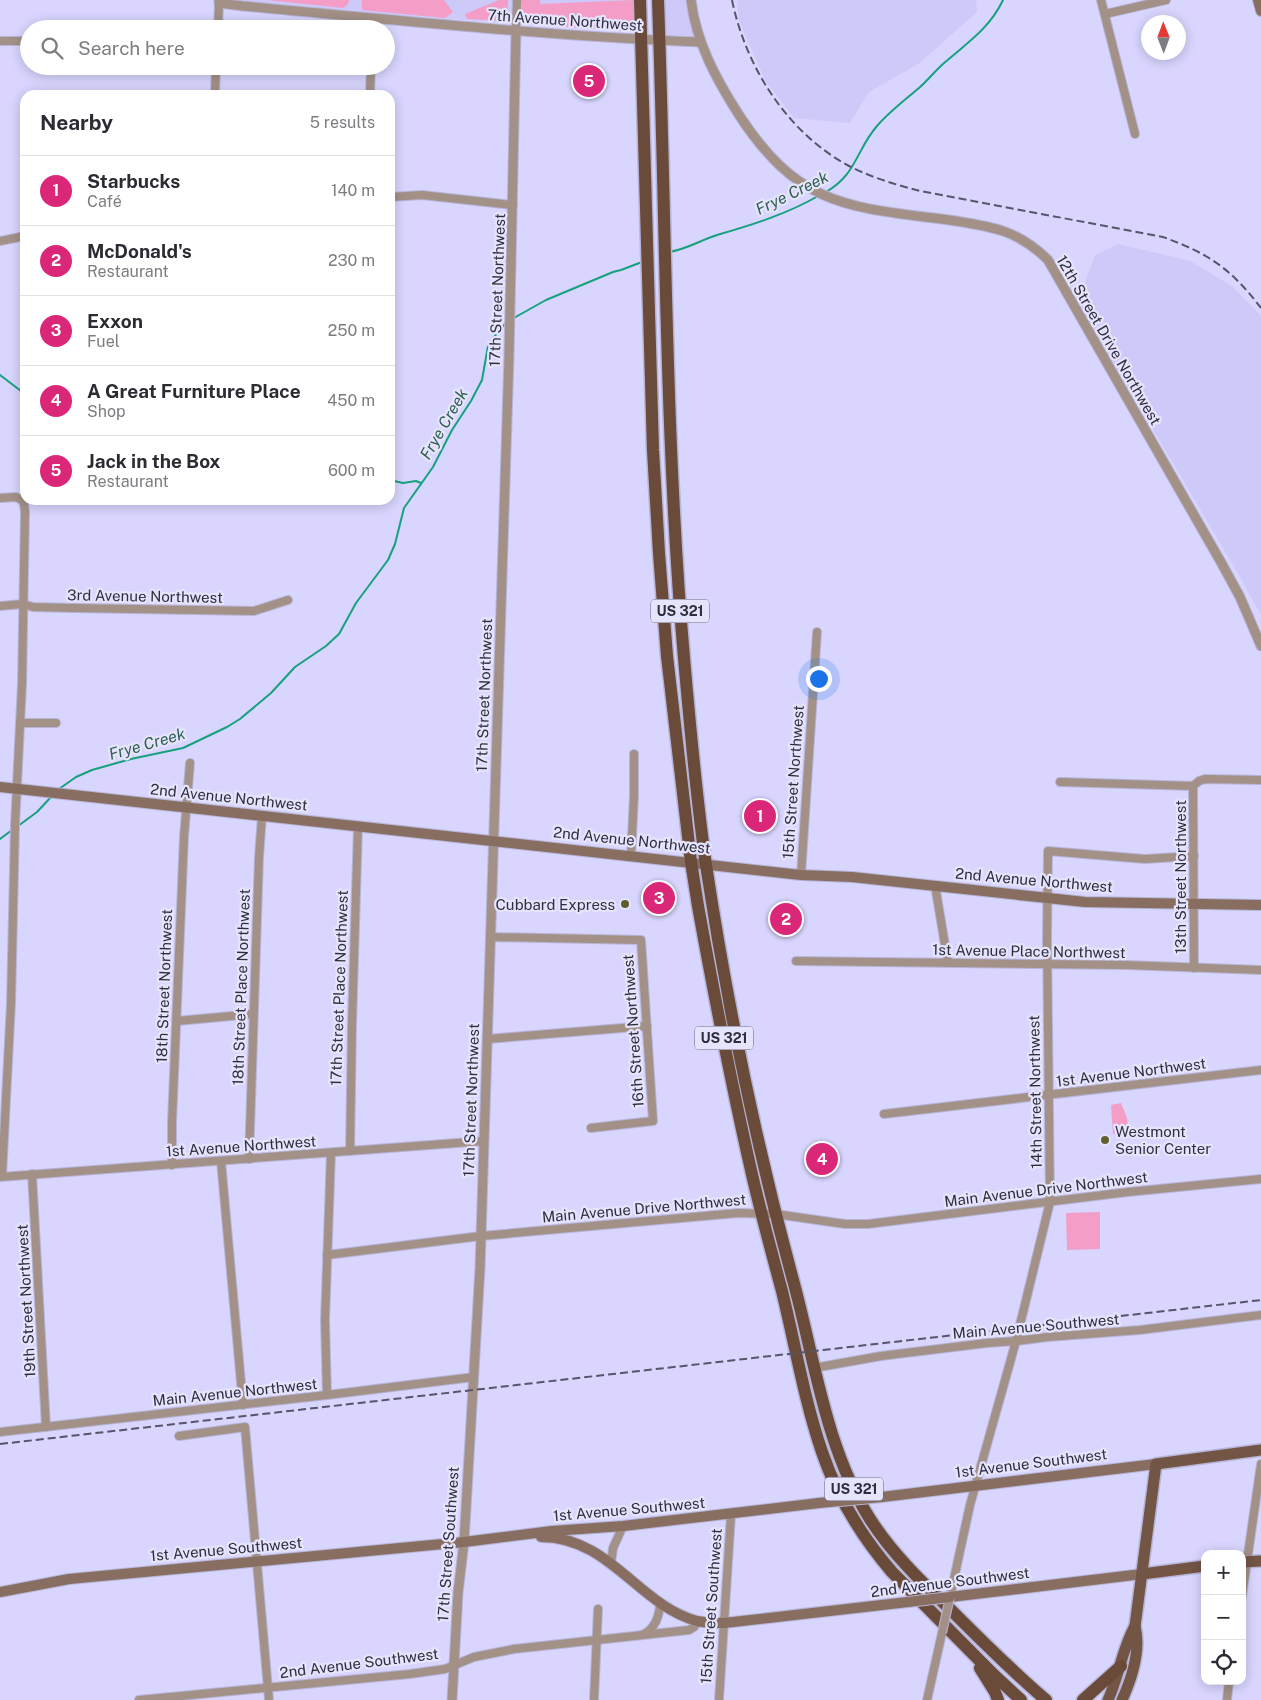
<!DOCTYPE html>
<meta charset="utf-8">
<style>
:root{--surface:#fff;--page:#f7f7f7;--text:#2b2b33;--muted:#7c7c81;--line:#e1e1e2;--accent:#db2777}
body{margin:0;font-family:"Public Sans",sans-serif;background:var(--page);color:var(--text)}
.controls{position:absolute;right:15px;bottom:15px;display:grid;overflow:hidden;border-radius:10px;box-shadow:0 2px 12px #0003}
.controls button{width:45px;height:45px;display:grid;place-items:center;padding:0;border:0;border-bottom:1px solid var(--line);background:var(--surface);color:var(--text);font:25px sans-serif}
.compass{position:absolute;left:1141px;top:15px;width:45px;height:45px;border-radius:50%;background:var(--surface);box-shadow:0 2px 12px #0003;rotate:359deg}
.you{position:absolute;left:818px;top:678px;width:18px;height:18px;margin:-12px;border:4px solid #fff;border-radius:50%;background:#1a73e8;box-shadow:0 0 0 8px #1a73e833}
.badge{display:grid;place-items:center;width:32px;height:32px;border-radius:50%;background:var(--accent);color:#fff;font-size:16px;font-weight:700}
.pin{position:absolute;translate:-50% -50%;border:2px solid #fff;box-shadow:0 1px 5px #0006}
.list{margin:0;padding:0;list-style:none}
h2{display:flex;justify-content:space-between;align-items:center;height:65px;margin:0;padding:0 20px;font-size:21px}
h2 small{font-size:16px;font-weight:400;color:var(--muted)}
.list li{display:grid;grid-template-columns:32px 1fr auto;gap:15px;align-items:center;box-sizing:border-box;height:70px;padding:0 20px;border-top:1px solid var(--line)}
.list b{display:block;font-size:19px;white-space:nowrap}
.list p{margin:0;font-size:16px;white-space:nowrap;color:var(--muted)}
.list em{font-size:16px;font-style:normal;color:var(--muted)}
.icon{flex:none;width:28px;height:28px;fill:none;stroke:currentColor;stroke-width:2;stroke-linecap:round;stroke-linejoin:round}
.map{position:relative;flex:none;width:1261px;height:1700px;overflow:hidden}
.search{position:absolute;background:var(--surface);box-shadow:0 2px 12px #0003;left:20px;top:20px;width:375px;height:55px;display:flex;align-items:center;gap:12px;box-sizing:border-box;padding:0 18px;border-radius:28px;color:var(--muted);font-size:19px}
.panel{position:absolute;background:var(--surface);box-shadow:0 2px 12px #0003;left:20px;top:90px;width:375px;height:415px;border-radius:15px}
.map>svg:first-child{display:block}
.built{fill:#cdc9f8}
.green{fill:#f39dc7}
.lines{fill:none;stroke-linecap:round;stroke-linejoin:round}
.stream{stroke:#18a17d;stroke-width:2}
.minor-casing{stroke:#b6b4d7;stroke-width:10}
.tertiary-casing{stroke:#b6b4d7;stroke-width:11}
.secondary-casing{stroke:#b6b4d7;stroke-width:12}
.primary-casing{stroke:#b6b4d7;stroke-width:14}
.trunk-casing{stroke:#b6b4d7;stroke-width:15}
.minor{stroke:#a39188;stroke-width:8}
.tertiary{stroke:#a39188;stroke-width:9}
.secondary{stroke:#886e61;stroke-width:10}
.primary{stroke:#735545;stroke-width:11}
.trunk{stroke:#6a4a39;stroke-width:12}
.rail{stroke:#56556a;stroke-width:2;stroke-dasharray:8 4;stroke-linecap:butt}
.minor-bridge-casing{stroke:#b6b4d7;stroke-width:10;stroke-linecap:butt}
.secondary-bridge-casing{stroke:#b6b4d7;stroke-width:12;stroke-linecap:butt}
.minor-bridge{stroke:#a39188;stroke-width:8}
.secondary-bridge{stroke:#886e61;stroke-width:10}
.poi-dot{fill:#5f5f2c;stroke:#e6e4fd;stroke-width:2}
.labels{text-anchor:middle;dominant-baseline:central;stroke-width:4.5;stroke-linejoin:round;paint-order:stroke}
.shield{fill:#e6e4fd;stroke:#666577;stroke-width:1}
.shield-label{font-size:14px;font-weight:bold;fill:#2f2e3d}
.street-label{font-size:15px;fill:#2f2e3d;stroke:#e6e4fd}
.poi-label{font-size:15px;fill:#2f2e3d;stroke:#e6e4fd;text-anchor:end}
.water-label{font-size:16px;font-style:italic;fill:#2e5f4e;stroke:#e6e4fd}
</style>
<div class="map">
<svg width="1261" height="1700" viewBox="0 0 1261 1700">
<rect width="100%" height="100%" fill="#d8d5fe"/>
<g class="built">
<path d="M235,0H633V22L624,31L408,16Z"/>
<path d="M658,0H691L700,42L660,40Z"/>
<path d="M737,0H976L977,12L918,64L869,92L850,123L794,118L765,80L739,21Z"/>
<path d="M1118,244L1190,261L1232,286L1261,316V615L1236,570L1078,302L1095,255Z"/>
</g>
<g class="green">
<path d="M267,0H349L348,4L343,8Z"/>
<path d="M362,0H444L453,12L445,18L362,10Z"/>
<path d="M499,0H508L507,21L467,19L465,14Z"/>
<path d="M522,0H540V4L633,0V22L624,31L532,24C520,20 522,11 522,0Z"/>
<path d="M1121,1103L1127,1118L1129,1132L1113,1134L1111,1105Z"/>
<path d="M1100,1212V1249L1067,1250L1066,1213Z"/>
</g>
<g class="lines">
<g class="stream">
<path d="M826,192C857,174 856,150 877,126C889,112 905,100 919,88C928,80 935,71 944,63C966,44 990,28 1003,0"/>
<path d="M669,252C685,250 701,240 717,235C752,225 787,214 820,195"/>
<path d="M512,319L546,300L613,272L621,270L642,262"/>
<path d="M0,375L25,394"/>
<path d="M390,480L403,483L416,481L421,483"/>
<path d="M59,789L76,777L92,770L131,759L183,748L227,727L240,719L271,693L295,667L326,646L339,634L356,603L388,560L395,544L404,508L433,467L452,430L471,401L482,380L488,346L497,333L506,323"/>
<path d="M18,826L37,812L52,796"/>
<path d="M0,839L12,830"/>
</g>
<g class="minor-casing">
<g id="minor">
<path d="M1101,0L1135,134"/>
<path d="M1105,14L1166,0"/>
<path d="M218,29L219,3"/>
<path d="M373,29V18"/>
<path d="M516,30L517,0"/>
<path d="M0,41H29"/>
<path d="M215,95L216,66"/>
<path d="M370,95L371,66"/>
<path d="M390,197L422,195L513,205"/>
<path d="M0,241L25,236"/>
<path d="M0,498L16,497L22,500"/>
<path d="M0,606L23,604L33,607L74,608L254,611L288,600"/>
<path d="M20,723H56"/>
<path d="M1060,782L1193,786L1199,781L1205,779L1261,780"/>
<path d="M1193,786L1194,968"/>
<path d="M631,856L634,796V754"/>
<path d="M801,875L817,632"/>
<path d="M935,885L948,963"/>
<path d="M490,937L641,940L653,1121L591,1128"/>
<path d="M796,961L1126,965L1261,970"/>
<path d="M177,1021L253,1014"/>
<path d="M487,1039L647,1026"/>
<path d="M884,1114L1261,1070"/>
<path d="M350,1151L352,1025L358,826"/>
<path d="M249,1159L259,857L262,816"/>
<path d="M221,1161L243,1405"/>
<path d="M172,1165V1122L184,837L190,763"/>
<path d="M32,1174L46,1427"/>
<path d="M2,1176L11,1003L15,825L22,684L25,512L24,504L22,500"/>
<path d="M0,1177L484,1141"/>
<path d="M327,1255L481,1236L738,1213L775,1214L845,1224H868L1128,1192L1261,1179"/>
<path d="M814,1368L881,1356L987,1343L1016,1341L1048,1337L1140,1330L1261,1315"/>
<path d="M327,1395L325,1320L331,1153"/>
<path d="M0,1432L327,1395L474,1377"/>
<path d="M179,1436L245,1427L269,1700"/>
<path d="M611,1563L613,1548L623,1526"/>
<path d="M1242,1596L1261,1464"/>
<path d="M950,1597L970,1505L1016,1341L1050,1202L1047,938L1048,851L1145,859L1194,856"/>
<path d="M642,1635C655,1630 660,1615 660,1602"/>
<path d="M139,1700L410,1674L445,1669L474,1657L514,1649L689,1630L694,1627L698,1621"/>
<path d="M594,1700L598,1609"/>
<path d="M719,1700L731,1515"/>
<path d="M927,1700L942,1633"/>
<path d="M1227,1700L1229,1681"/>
</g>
</g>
<g class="tertiary-casing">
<g id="tertiary">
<path d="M219,0V3L243,6C395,20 547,36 700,42"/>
<path d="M691,0C696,42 716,79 739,115C801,210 852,207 956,221C994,227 1019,231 1048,260L1222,564L1240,597L1261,646"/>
<path d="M452,1700L458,1593L464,1542L480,1268L509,356L516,30"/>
</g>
</g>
<g class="secondary-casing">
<g id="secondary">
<path d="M1258,0L1261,11"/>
<path d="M0,787L801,875L852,877L1085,902L1261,905"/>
<path d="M882,1497L1156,1464"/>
<path d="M541,1537C610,1537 638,1605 697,1621C706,1623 715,1623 724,1623L908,1602"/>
<path d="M0,1592L69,1579L464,1542L552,1531L623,1526L819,1503"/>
<path d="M950,1597L1142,1574"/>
</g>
</g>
<g class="primary-casing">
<g id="primary">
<path d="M1242,1562L1261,1561"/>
<path d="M1142,1574L1205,1566"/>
<path d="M1108,1700C1119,1676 1122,1649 1135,1626"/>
<path d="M1122,1700C1132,1678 1141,1650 1135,1626L1156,1464L1261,1450"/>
</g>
</g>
<g class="trunk-casing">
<g id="trunk">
<path d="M640,0L653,450L659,553L667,656L691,862L698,906C714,994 731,1082 751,1170C760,1210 771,1250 782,1291C795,1344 804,1399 822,1452C837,1496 862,1537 892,1572L994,1675L1021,1700"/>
<path d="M658,0C666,219 665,439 684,658C690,727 696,796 706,865C727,1004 756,1144 793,1280C815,1360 825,1447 870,1519C893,1555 924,1584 954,1613C984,1643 1014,1673 1046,1700"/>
<path d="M980,1668L995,1692L998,1700"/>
<path d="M1083,1700L1121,1666"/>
</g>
</g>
<use href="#minor" class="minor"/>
<use href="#tertiary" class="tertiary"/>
<use href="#secondary" class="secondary"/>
<use href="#primary" class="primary"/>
<use href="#trunk" class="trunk"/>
<g class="rail">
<path d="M732,0C746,68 788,134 851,167C873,178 897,185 920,191L1163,237C1210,254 1231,269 1261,308"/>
<path d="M0,1444L1261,1300"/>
</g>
<g class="minor-bridge-casing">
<path id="minor-bridge" d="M942,1633L950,1597"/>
</g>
<g class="secondary-bridge-casing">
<g id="secondary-bridge">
<path d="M819,1503L882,1497"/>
<path d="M908,1602L950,1597"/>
</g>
</g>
<use href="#minor-bridge" class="minor-bridge"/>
<use href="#secondary-bridge" class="secondary-bridge"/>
</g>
<g class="poi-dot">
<circle cx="625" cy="904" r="5"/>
<circle cx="1105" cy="1140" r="5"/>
</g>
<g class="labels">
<g class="shield">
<rect x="651" y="599.5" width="58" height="23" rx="4"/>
<rect x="695" y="1026.5" width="58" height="23" rx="4"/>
<rect x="825" y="1477.5" width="58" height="23" rx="4"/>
</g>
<g class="shield-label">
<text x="680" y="611">US 321</text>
<text x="724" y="1038">US 321</text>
<text x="854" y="1489">US 321</text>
</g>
<g class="street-label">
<text transform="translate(565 20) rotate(4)">7th Avenue Northwest</text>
<text transform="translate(497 290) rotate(-88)">17th Street Northwest</text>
<text transform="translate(1109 340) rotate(60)">12th Street Drive Northwest</text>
<text transform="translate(145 596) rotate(1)">3rd Avenue Northwest</text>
<text transform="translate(484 695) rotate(-88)">17th Street Northwest</text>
<text transform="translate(793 782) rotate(-86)">15th Street Northwest</text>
<text transform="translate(229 797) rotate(6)">2nd Avenue Northwest</text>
<text transform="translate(632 840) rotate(6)">2nd Avenue Northwest</text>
<text transform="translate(1180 877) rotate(-90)">13th Street Northwest</text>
<text transform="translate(1034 880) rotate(5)">2nd Avenue Northwest</text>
<text transform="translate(1029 951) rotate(1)">1st Avenue Place Northwest</text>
<text transform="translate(164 986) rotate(-88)">18th Street Northwest</text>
<text transform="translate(241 987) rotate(-88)">18th Street Place Northwest</text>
<text transform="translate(339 988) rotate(-88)">17th Street Place Northwest</text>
<text transform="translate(633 1031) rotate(-94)">16th Street Northwest</text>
<text transform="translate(1131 1072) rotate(-7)">1st Avenue Northwest</text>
<text transform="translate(1035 1092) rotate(-91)">14th Street Northwest</text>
<text transform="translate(471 1100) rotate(-88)">17th Street Northwest</text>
<text transform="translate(241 1146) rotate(-4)">1st Avenue Northwest</text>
<text transform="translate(1046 1189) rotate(-7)">Main Avenue Drive Northwest</text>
<text transform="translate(644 1208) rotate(-5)">Main Avenue Drive Northwest</text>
<text transform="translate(26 1301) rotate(-93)">19th Street Northwest</text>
<text transform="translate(1036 1326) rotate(-5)">Main Avenue Southwest</text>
<text transform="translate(235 1392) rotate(-6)">Main Avenue Northwest</text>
<text transform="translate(1031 1463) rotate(-7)">1st Avenue Southwest</text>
<text transform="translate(629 1509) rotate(-5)">1st Avenue Southwest</text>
<text transform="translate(448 1544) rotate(-86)">17th Street Southwest</text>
<text transform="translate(226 1549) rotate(-5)">1st Avenue Southwest</text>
<text transform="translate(950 1582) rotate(-7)">2nd Avenue Southwest</text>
<text transform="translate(711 1606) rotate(-86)">15th Street Southwest</text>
<text transform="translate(359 1663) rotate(-7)">2nd Avenue Southwest</text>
</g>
<g class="poi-label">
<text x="615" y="904">Cubbard Express</text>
<text x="1115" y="1131" text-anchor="start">Westmont<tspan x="1115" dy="17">Senior Center</tspan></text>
</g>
<g class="water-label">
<text transform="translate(792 193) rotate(-26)">Frye Creek</text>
<text transform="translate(444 424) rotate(-60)">Frye Creek</text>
<text transform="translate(147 744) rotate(-16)">Frye Creek</text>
</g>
</g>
</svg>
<div class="controls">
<button>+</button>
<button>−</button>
<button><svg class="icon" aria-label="locate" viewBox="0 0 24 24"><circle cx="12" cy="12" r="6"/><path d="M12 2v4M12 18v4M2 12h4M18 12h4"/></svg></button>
</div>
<svg class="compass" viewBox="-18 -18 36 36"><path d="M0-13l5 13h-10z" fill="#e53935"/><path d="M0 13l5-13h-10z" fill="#7c7c81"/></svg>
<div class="you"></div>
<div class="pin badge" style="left:760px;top:816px">1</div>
<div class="pin badge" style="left:786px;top:919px">2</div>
<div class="pin badge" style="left:659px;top:898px">3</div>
<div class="pin badge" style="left:822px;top:1159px">4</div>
<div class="pin badge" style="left:589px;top:81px">5</div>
<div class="search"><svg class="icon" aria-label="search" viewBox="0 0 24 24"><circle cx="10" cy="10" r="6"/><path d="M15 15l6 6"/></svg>Search here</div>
<section class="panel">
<h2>Nearby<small>5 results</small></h2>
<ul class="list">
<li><span class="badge">1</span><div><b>Starbucks</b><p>Café</p></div><em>140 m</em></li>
<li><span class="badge">2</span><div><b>McDonald's</b><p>Restaurant</p></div><em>230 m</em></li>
<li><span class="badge">3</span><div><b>Exxon</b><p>Fuel</p></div><em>250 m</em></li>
<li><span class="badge">4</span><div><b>A Great Furniture Place</b><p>Shop</p></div><em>450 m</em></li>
<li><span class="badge">5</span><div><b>Jack in the Box</b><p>Restaurant</p></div><em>600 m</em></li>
</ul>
</section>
</div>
